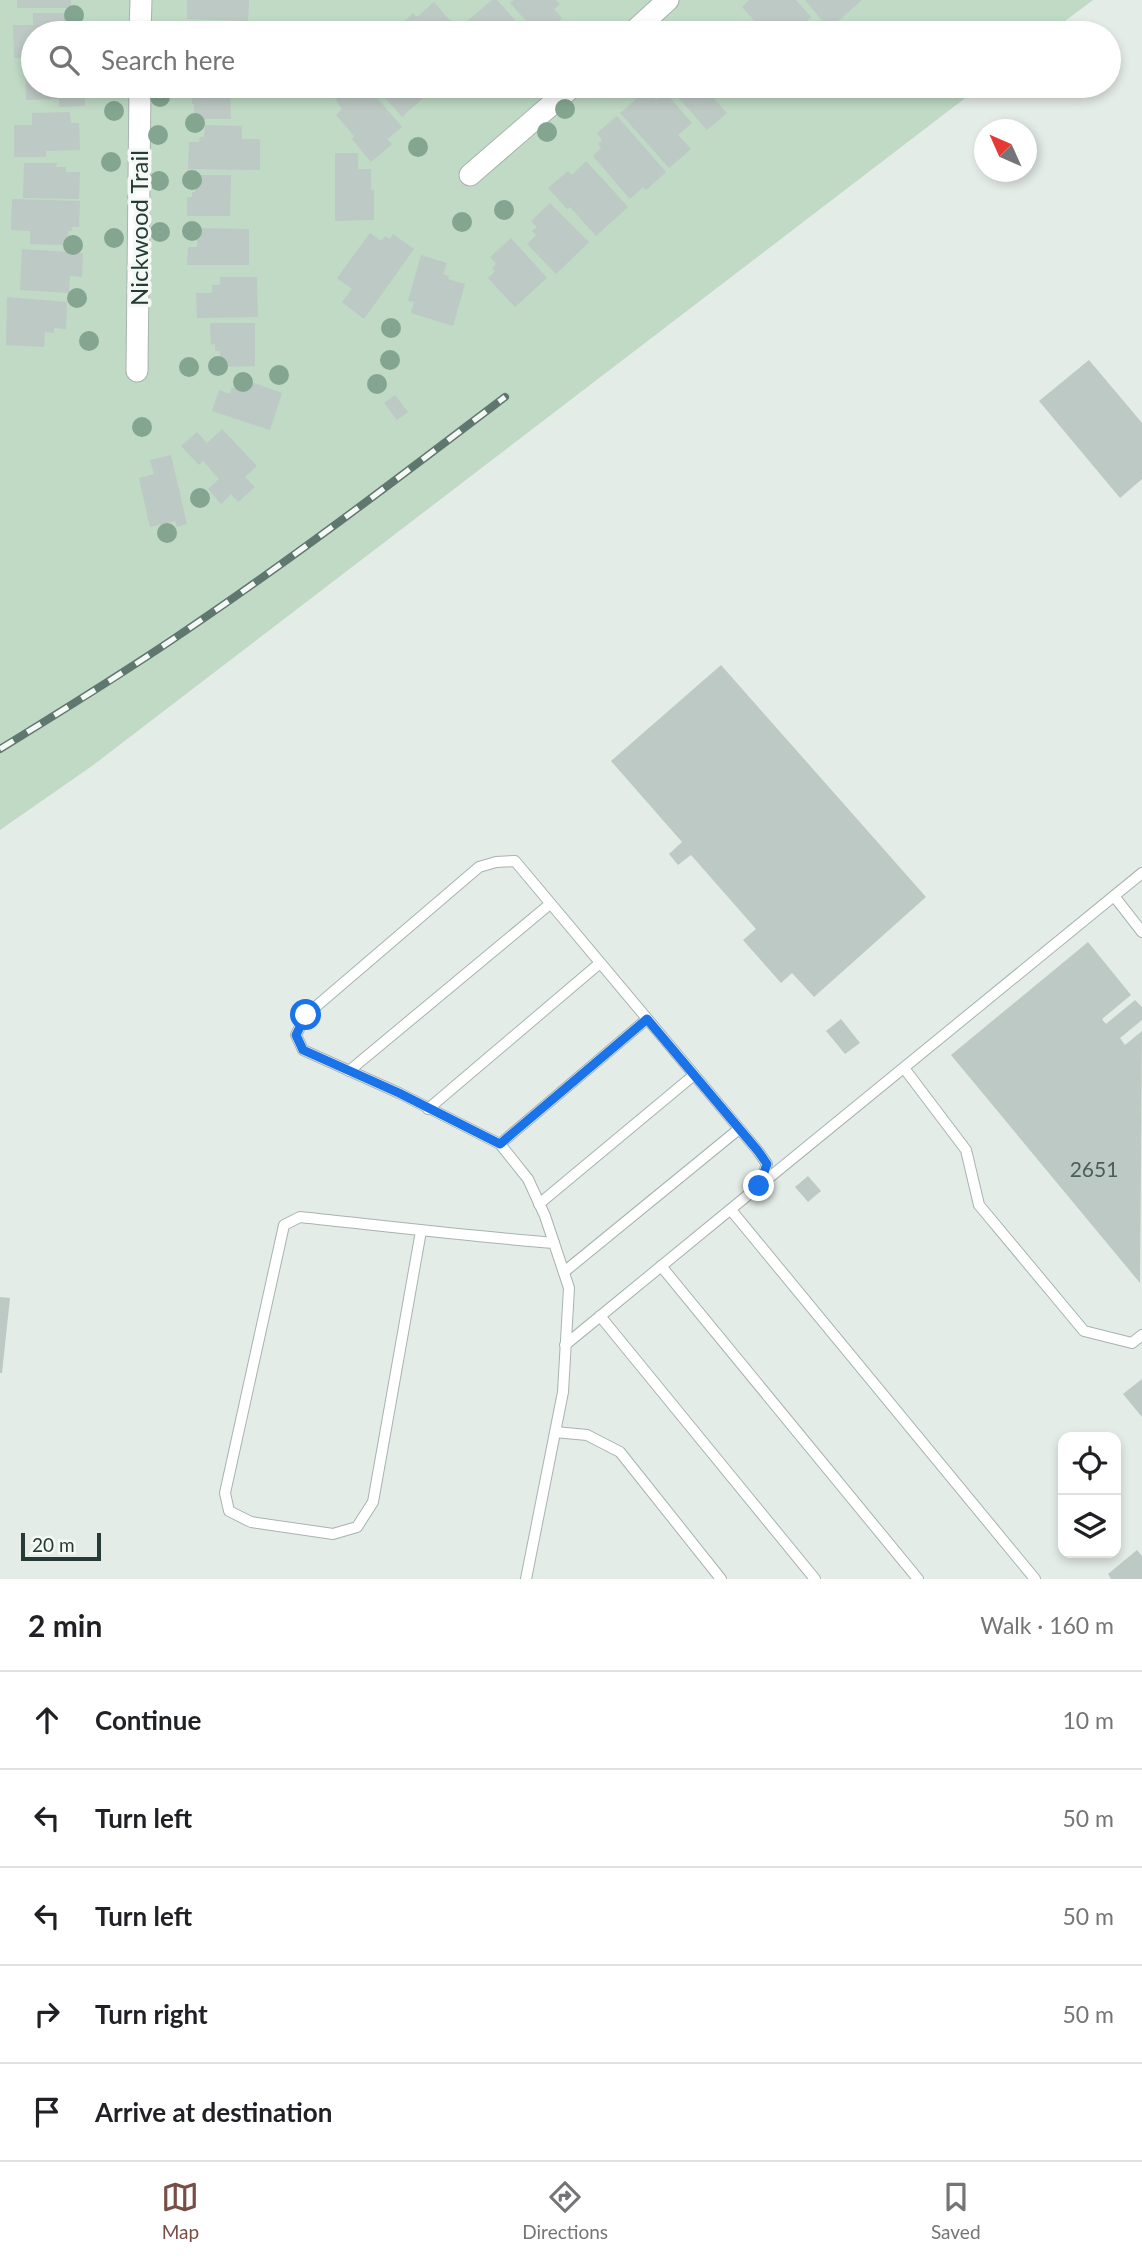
<!DOCTYPE html>
<meta charset="utf-8">
<style>
:root{--surface:#fff;--page:#f6f6f6;--text:#202124;--muted:#757577;--line:#e0e0e0;--accent:#774e45}
body{margin:0;font-family:Lato,sans-serif;background:var(--page);color:var(--text)}
.controls{position:absolute;right:21px;bottom:21px;display:grid;overflow:hidden;border-radius:14px;box-shadow:0 4px 10px #0003}
.controls button{width:63px;height:63px;display:grid;place-items:center;padding:0;border:0;border-bottom:2px solid var(--line);background:var(--surface);color:var(--text);font:35px sans-serif}
.compass{position:absolute;left:974px;top:119px;width:63px;height:63px;border-radius:50%;background:var(--surface);box-shadow:0 4px 10px #0003;rotate:315deg}
.scale{position:absolute;left:21px;bottom:18px;width:80px;box-sizing:border-box;padding-left:7px;border:4px solid #263b35;border-top:0;font-size:19px;line-height:24px;white-space:nowrap;color:#263b35;-webkit-text-stroke:5px #f4f9f6;paint-order:stroke}
.stop{position:absolute;width:21px;height:21px;margin:-16px;border:5px solid #1a73e8;border-radius:50%;background:#fff}
.stop.end{background:#1a73e8;border-color:#fff;box-shadow:0 2px 7px #0008}
.list{margin:0;padding:0;list-style:none}
h2{display:flex;justify-content:space-between;align-items:center;height:91px;margin:0;padding:0 28px;font-size:30px}
h2 small{font-size:23px;font-weight:400;color:var(--muted)}
.list li{display:grid;grid-template-columns:46px 1fr auto;gap:21px;align-items:center;box-sizing:border-box;height:98px;padding:0 28px;border-top:2px solid var(--line)}
.list b{display:block;font-size:26px;white-space:nowrap}
.list em{font-size:23px;font-style:normal;color:var(--muted)}
.icon{flex:none;width:38px;height:38px;fill:none;stroke:currentColor;stroke-width:2;stroke-linecap:round;stroke-linejoin:round}
.map{position:relative;flex:none;width:1142px;height:1579px;overflow:hidden}
.search{position:absolute;background:var(--surface);box-shadow:0 4px 10px #0003;left:21px;right:21px;top:21px;height:77px;display:flex;align-items:center;gap:18px;box-sizing:border-box;padding:0 24px;border-radius:38px;color:var(--muted);font-size:26px}
.sheet{height:581px;background:var(--surface)}
nav{display:flex;justify-content:space-around;align-items:center;box-sizing:border-box;height:98px;border-top:2px solid var(--line);background:var(--surface);font-size:19px;color:var(--muted)}
nav a{display:grid;justify-items:center;gap:4px}
nav .on{color:var(--accent)}
.map>svg:first-child{display:block}
.green{fill:#c0dac6}
.building{fill:#bdc9c4}
.lines{fill:none;stroke-linecap:round;stroke-linejoin:round}
.service-casing{stroke:#a7b3af;stroke-width:12}
.minor-casing{stroke:#a7b3af;stroke-width:23}
.service{stroke:#fff;stroke-width:10}
.minor{stroke:#fff;stroke-width:21}
.rail-casing{stroke:#607770;stroke-width:8}
.rail{stroke:#f4f9f6;stroke-width:5;stroke-dasharray:16;stroke-linecap:butt}
.tree{fill:#84a691}
.route{stroke:#1a73e8;stroke-width:9}
.labels{text-anchor:middle;dominant-baseline:central;stroke-width:7;stroke-linejoin:round;paint-order:stroke}
.number-label{font-size:21px;fill:#4c5e59}
.street-label{font-size:24px;fill:#263b35;stroke:#f4f9f6}
</style>
<div class="map">
<svg width="1142" height="1579" viewBox="0 0 1142 1579">
<rect width="100%" height="100%" fill="#e4ece8"/>
<path class="green" d="M0,0H1093L1049,33H33V86H981L92,766L0,830Z"/>
<g class="building">
<rect x="17" y="0" width="54" height="8"/>
<path d="M187,0H249L248,21L187,19Z"/>
<path d="M492,0H497L522,28L516,33H466L460,27Z"/>
<path d="M514,0H556L560,4L554,9L562,18L546,33H537L510,3Z"/>
<path d="M749,0H796L811,17L793,33H765L742,7Z"/>
<path d="M805,0H862L829,29Z"/>
<path d="M434,2L461,33H398L395,30L413,13L417,17Z"/>
<path d="M33,13H70L73,33H33V57L14,58L13,25H33Z"/>
<path d="M720,23L727,30L733,25L737,30L745,23L755,33H709Z"/>
<path d="M248,27V33H213V28Z"/>
<path d="M25,63H33V86H84L85,106L59,107V99L26,100Z"/>
<path d="M187,86H230L231,119H194V104H192V96H188Z"/>
<path d="M344,86H367L402,127L387,139L392,144L371,162L352,139L354,136L336,115L342,109L333,95Z"/>
<path d="M375,86H420L422,88L417,91L423,98L402,117Z"/>
<path d="M668,86H729L714,99L727,113L707,130Z"/>
<path d="M665,92L692,123L678,135L691,149L669,168L620,113L643,93L648,99L652,95L656,100Z"/>
<path d="M70,112L71,123H79L80,150L46,151V157H14V125H32V113Z"/>
<path d="M617,116L666,172L646,190L643,187L630,199L593,156L601,148L598,144L602,140L597,133Z"/>
<path d="M205,125L242,126V139H260V170L188,169L189,142H199L200,137H204Z"/>
<path d="M335,153H358V169H371V190H374V220L335,221Z"/>
<path d="M586,161L628,207L596,236L570,207L567,209L548,188L568,171L572,175Z"/>
<path d="M24,163H57L56,167H66V172H80L79,199L23,198Z"/>
<path d="M195,175H231L230,216H187V197H192V192H195Z"/>
<path d="M12,199L80,201L79,227H72V231H68V245L30,244V231L11,230Z"/>
<path d="M550,203L589,242L556,274L527,244L536,235L532,231L537,227L531,221Z"/>
<path d="M197,228L249,229V265H187L188,247H197Z"/>
<path d="M370,233L381,241L385,236L390,239L393,234L414,249L364,319L342,302L352,289L337,278Z"/>
<path d="M511,238L547,278L515,307L488,278L495,271L492,268L496,264L490,257Z"/>
<path d="M22,249L83,253L82,277L70,276L69,293L20,290Z"/>
<path d="M421,255L447,263L443,274L449,276L448,279L465,284L453,326L411,313L414,302L408,301Z"/>
<path d="M220,277H257L258,317L197,318L196,293H212V285H220Z"/>
<path d="M7,297L67,302L66,329L54,328V333L45,332L44,347L6,345Z"/>
<path d="M210,323H255V366L220,367V351H215V344L211,345Z"/>
<path d="M1089,360L1142,423V479L1120,498L1039,401Z"/>
<path d="M248,381L282,393L270,430L212,411L219,390L230,394L232,387L245,391Z"/>
<path d="M395,395L408,412L397,420L384,403Z"/>
<path d="M222,429L257,466L245,477L255,487L238,502L231,494L221,504L208,489L219,479L203,461L199,465L181,446L197,432L207,443Z"/>
<path d="M171,455L187,524L177,527L175,521L150,527L139,478L154,474L150,460Z"/>
<path d="M721,665L926,897L814,997L792,973L781,983L743,940L756,929L691,855L678,865L669,854L682,842L611,761Z"/>
<path d="M1088,942L1131,995L1102,1019L1106,1024L1135,1000L1142,1007V1020L1120,1038L1125,1045L1142,1031L1140,1283L951,1055Z"/>
<path d="M841,1019L860,1043L845,1054L826,1031Z"/>
<path d="M808,1176L821,1191L808,1202L795,1187Z"/>
<path d="M0,1297L10,1298L2,1373H0Z"/>
<path d="M1142,1379V1417L1123,1394Z"/>
<path d="M1137,1550L1142,1556V1579H1111L1108,1574Z"/>
</g>
<g class="lines">
<g class="service-casing">
<g id="service">
<path d="M1114,896L1142,932"/>
<path d="M904,1068L966,1150L979,1205L1084,1331L1132,1343L1142,1335"/>
<path d="M349,1071L550,904"/>
<path d="M428,1109L600,963"/>
<path d="M500,1144L647,1019"/>
<path d="M759,1186L1142,873"/>
<path d="M539,1204L694,1075"/>
<path d="M731,1210L1035,1579"/>
<path d="M421,1231L373,1502L357,1527L333,1534L251,1522L229,1511L225,1493L284,1225L300,1217C385,1226 469,1236 554,1243"/>
<path d="M661,1266L918,1579"/>
<path d="M564,1272L739,1129"/>
<path d="M600,1316L815,1579"/>
<path d="M555,1432L587,1435L620,1452L721,1579"/>
<path d="M526,1579L563,1392L569,1288L545,1216L528,1179L500,1144L399,1093L303,1050L296,1035L306,1015L479,867L496,862L515,861L758,1151L767,1164L759,1186L565,1345"/>
</g>
</g>
<g class="minor-casing">
<g id="minor">
<path d="M140,33L141,0"/>
<path d="M632,33L668,0"/>
<path d="M470,175L573,86"/>
<path d="M137,371L140,86"/>
</g>
</g>
<use href="#service" class="service"/>
<use href="#minor" class="minor"/>
<g class="rail-casing">
<path id="rail" d="M0,749C63,710 127,671 188,629C296,556 401,476 505,397"/>
</g>
<use href="#rail" class="rail"/>
</g>
<g class="tree">
<circle cx="74" cy="15" r="10"/>
<circle cx="160" cy="97" r="10"/>
<circle cx="565" cy="109" r="10"/>
<circle cx="114" cy="111" r="10"/>
<circle cx="195" cy="123" r="10"/>
<circle cx="547" cy="132" r="10"/>
<circle cx="158" cy="135" r="10"/>
<circle cx="418" cy="147" r="10"/>
<circle cx="111" cy="162" r="10"/>
<circle cx="192" cy="180" r="10"/>
<circle cx="159" cy="181" r="10"/>
<circle cx="504" cy="210" r="10"/>
<circle cx="462" cy="222" r="10"/>
<circle cx="192" cy="231" r="10"/>
<circle cx="160" cy="232" r="10"/>
<circle cx="114" cy="238" r="10"/>
<circle cx="73" cy="245" r="10"/>
<circle cx="77" cy="298" r="10"/>
<circle cx="391" cy="328" r="10"/>
<circle cx="89" cy="341" r="10"/>
<circle cx="390" cy="360" r="10"/>
<circle cx="218" cy="366" r="10"/>
<circle cx="189" cy="367" r="10"/>
<circle cx="279" cy="375" r="10"/>
<circle cx="243" cy="382" r="10"/>
<circle cx="377" cy="384" r="10"/>
<circle cx="142" cy="427" r="10"/>
<circle cx="200" cy="498" r="10"/>
<circle cx="167" cy="533" r="10"/>
</g>
<g class="lines">
<path class="route" d="M306,1015L296,1035L303,1050L399,1093L500,1144L647,1019L758,1151L767,1164L759,1186"/>
</g>
<g class="labels">
<g class="number-label">
<text x="1094" y="1168">2651</text>
</g>
<g class="street-label">
<text transform="translate(138 228) rotate(-90)">Nickwood Trail</text>
</g>
</g>
</svg>
<div class="controls">
<button><svg class="icon" aria-label="locate" viewBox="0 0 24 24"><circle cx="12" cy="12" r="6"/><path d="M12 2v4M12 18v4M2 12h4M18 12h4"/></svg></button>
<button><svg class="icon" aria-label="layers" viewBox="0 0 24 24"><path d="M12 4l9 5-9 5-9-5zM3 14l9 5 9-5"/></svg></button>
</div>
<svg class="compass" viewBox="-18 -18 36 36"><path d="M0-13l5 13h-10z" fill="#e53935"/><path d="M0 13l5-13h-10z" fill="#757577"/></svg>
<div class="scale">20 m</div>
<div class="stop" style="left:306px;top:1015px"></div>
<div class="stop end" style="left:759px;top:1186px"></div>
<div class="search"><svg class="icon" aria-label="search" viewBox="0 0 24 24"><circle cx="10" cy="10" r="6"/><path d="M15 15l6 6"/></svg>Search here</div>
</div>
<section class="sheet">
<h2>2 min<small>Walk · 160 m</small></h2>
<ul class="list">
<li><svg class="icon" aria-label="ahead" viewBox="0 0 24 24"><path d="M12 20V5M6 11l6-6 6 6"/></svg><div><b>Continue</b></div><em>10 m</em></li>
<li><svg class="icon" aria-label="left" viewBox="0 0 24 24"><path d="M17 20v-9H6M10 6l-5 5 5 5"/></svg><div><b>Turn left</b></div><em>50 m</em></li>
<li><svg class="icon" aria-label="left" viewBox="0 0 24 24"><path d="M17 20v-9H6M10 6l-5 5 5 5"/></svg><div><b>Turn left</b></div><em>50 m</em></li>
<li><svg class="icon" aria-label="right" viewBox="0 0 24 24"><path d="M7 20v-9h11M14 6l5 5-5 5"/></svg><div><b>Turn right</b></div><em>50 m</em></li>
<li><svg class="icon" aria-label="arrive" viewBox="0 0 24 24"><path d="M6 21V4h12l-3 4 3 4H6"/></svg><div><b>Arrive at destination</b></div></li>
</ul>
</section>
<nav>
<a class="on"><svg class="icon" aria-label="map" viewBox="0 0 24 24"><path d="M3 6l6-2 6 2 6-2v14l-6 2-6-2-6 2zM9 4v14M15 6v14"/></svg>Map</a>
<a><svg class="icon" aria-label="directions" viewBox="0 0 24 24"><path d="M12 3l9 9-9 9-9-9zM9 14v-3h6M13 9l2 2-2 2"/></svg>Directions</a>
<a><svg class="icon" aria-label="saved" viewBox="0 0 24 24"><path d="M7 4h10v16l-5-4-5 4z"/></svg>Saved</a>
</nav>
